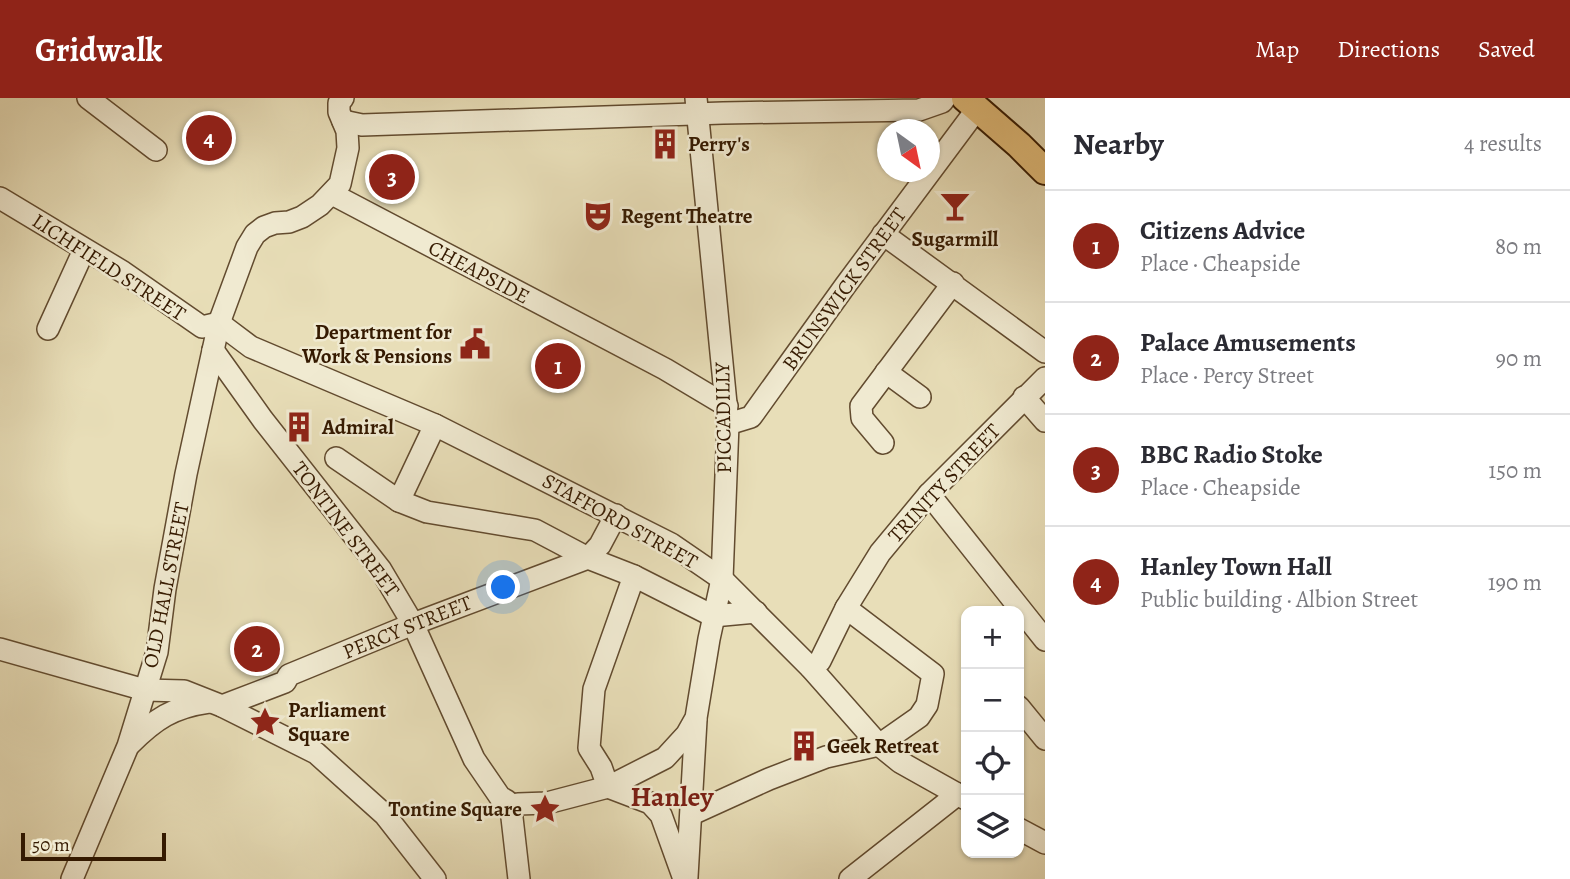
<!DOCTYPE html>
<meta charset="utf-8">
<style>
:root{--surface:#fff;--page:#f2f2f3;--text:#2b2b33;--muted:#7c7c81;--line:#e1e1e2;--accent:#8f2418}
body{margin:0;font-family:Alegreya,serif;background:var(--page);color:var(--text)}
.controls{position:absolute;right:21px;bottom:21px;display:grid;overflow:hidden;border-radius:14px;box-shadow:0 2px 5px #0004}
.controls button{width:63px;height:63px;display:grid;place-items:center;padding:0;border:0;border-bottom:2px solid var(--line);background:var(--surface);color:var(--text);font:35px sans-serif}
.compass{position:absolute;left:877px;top:21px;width:63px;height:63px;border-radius:50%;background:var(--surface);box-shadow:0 2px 5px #0004;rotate:147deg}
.scale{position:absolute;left:21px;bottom:18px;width:145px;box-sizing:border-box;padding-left:7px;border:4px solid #351a01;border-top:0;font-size:19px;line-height:24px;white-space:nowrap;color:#351a01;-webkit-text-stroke:5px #f0ead1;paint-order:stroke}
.you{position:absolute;left:504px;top:490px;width:24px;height:24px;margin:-18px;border:5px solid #fff;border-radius:50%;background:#1a73e8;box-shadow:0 0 0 10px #1a73e833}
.badge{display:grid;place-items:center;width:46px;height:46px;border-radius:50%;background:var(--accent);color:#fff;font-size:23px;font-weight:700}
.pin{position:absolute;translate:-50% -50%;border:4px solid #fff;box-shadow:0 2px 7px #0006}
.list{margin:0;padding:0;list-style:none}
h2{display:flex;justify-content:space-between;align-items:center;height:91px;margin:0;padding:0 28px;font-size:30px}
h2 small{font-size:23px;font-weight:400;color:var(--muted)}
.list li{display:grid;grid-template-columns:46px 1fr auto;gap:21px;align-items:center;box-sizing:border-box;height:112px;padding:0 28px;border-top:2px solid var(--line)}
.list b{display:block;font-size:26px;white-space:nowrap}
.list p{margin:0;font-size:23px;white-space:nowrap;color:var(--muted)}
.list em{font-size:23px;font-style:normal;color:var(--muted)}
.icon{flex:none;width:38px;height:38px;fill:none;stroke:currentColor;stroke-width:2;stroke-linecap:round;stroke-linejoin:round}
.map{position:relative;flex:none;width:1045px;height:781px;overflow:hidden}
header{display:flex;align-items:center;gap:42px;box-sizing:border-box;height:98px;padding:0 35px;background:var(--accent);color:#fff}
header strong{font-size:33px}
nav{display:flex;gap:38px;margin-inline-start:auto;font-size:24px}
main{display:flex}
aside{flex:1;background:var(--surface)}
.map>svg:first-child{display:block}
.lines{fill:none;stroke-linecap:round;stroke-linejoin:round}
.minor-casing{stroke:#624b2f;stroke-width:24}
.major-casing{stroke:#351a01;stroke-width:30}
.minor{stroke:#f0ead1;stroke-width:21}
.major{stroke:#e4bf7c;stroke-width:26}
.labels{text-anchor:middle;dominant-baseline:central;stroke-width:5;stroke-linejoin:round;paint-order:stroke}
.poi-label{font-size:21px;font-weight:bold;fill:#351a01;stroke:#f0ead1;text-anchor:start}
.street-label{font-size:21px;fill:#351a01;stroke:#f0ead1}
.district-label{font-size:28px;font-weight:bold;fill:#7a1f14;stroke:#f0ead1}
</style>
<header>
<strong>Gridwalk</strong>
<nav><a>Map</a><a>Directions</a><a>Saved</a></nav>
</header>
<main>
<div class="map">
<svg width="1045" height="781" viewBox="0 0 1045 781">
<rect width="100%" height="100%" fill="#e8deb8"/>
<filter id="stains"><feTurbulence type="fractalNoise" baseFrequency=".00286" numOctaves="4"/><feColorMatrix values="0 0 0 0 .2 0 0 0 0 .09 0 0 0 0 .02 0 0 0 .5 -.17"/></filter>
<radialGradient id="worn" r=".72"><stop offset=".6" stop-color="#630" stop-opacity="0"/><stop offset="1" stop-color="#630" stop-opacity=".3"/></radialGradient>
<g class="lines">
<g class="minor-casing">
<g id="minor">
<path d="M88,0L156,52"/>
<path d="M343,23L362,27L723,15L919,12L942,4L945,0"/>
<path d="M332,96L665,271L727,308"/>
<path d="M0,100L123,174L202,229L219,225"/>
<path d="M883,136L1045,254"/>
<path d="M219,225L251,249L435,327L671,446L722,481L811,570L879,647L900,664L966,701"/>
<path d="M48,231L84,152"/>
<path d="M213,252L263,322L381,472L413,526L474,661L500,699L507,703L511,711L519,781"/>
<path d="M886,274L920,299"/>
<path d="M1024,299L1045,323"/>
<path d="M728,326L751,319L845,188L977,11"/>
<path d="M883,345L862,320L861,308L953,185"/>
<path d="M336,360L399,403L427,414L535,432L588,460L634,478L713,518L756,514"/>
<path d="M929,396L1045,542"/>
<path d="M399,403L435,327"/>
<path d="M634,478L594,591L589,650L601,669L608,689L650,705L661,717L684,781"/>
<path d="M0,551L145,592L184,593L222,608L316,655L385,717L435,781"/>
<path d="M811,570L820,563L846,510L880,455L929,396L1045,280"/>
<path d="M222,608L285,584L289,577L413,526L588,460L600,447L616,417"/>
<path d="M1019,609L1045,641"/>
<path d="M130,646C155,621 173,609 209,604"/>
<path d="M511,711L518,706L547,705L608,689L665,660L687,636L696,620L709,541L722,481L728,326L696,0"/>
<path d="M692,716L769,681L826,659L879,647L919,619L927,607L933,576L846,510"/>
<path d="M1019,731L1045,745"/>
<path d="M687,779L696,622"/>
<path d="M72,781L128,648L157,554L165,491L186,376L219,225L247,149L255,136L264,129L275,125L289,124L302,119L320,107L340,86L348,50L347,33L339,14V5L343,0"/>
<path d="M850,781L958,696"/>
</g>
</g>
<g class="major-casing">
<path id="major" d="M965,0L1019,47L1045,73"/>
</g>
<use href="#minor" class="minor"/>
<use href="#major" class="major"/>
</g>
<defs>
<g id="building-bare" transform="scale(2.415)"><path d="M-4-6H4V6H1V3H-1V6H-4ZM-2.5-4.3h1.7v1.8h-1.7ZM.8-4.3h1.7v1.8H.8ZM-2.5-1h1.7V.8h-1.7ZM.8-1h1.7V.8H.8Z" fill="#8f2418" stroke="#f0ead1" stroke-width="2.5" paint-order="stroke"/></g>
<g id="bar-bare" transform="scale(2.415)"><path d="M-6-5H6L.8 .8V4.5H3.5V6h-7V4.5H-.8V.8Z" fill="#8f2418" stroke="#f0ead1" stroke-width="2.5" paint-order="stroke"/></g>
<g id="theatre-bare" transform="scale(2.415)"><path d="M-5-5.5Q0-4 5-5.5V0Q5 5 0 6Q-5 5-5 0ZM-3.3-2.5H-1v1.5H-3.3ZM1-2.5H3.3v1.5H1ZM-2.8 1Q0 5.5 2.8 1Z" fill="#8f2418" stroke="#f0ead1" stroke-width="2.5" paint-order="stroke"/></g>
<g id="civic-bare" transform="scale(2.415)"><path d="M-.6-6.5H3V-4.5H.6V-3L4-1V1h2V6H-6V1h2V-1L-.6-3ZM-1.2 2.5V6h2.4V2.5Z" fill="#8f2418" stroke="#f0ead1" stroke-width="2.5" paint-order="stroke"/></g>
<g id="sight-bare" transform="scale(2.415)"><path d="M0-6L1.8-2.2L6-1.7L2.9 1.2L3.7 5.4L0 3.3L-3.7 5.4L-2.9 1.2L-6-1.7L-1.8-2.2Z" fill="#8f2418" stroke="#f0ead1" stroke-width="2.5" paint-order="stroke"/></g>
</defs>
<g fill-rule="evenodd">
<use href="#building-bare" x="665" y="46"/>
<use href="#bar-bare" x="955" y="108"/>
<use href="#theatre-bare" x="598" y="118"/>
<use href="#civic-bare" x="475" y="246"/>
<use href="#building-bare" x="299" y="329"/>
<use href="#sight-bare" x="265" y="624"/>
<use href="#building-bare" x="804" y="648"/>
<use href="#sight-bare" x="545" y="711"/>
</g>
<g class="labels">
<g class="poi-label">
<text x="688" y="46">Perry's</text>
<text x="621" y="118">Regent Theatre</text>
<text x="955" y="141" text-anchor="middle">Sugarmill</text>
<text x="452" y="234" text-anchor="end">Department for<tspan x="452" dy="24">Work &amp; Pensions</tspan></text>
<text x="322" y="329">Admiral</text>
<text x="288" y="612">Parliament<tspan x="288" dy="24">Square</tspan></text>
<text x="827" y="648">Geek Retreat</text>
<text x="522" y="711" text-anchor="end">Tontine Square</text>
</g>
<g class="street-label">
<text transform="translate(109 169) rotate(33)">LICHFIELD STREET</text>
<text transform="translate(479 174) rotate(28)">CHEAPSIDE</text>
<text transform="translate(844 191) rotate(-54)">BRUNSWICK STREET</text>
<text transform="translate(723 320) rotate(-91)">PICCADILLY</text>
<text transform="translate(944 385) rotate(-47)">TRINITY STREET</text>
<text transform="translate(620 423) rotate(29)">STAFFORD STREET</text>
<text transform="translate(346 431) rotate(53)">TONTINE STREET</text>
<text transform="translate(166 487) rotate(-79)">OLD HALL STREET</text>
<text transform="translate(407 529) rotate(-22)">PERCY STREET</text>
</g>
<g class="district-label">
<text x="672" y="699">Hanley</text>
</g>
</g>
<rect width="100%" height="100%" filter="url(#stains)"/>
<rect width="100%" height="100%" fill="url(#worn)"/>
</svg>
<div class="controls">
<button>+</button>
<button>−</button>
<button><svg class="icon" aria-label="locate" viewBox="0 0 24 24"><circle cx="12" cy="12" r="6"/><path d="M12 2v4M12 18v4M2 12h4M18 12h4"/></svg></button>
<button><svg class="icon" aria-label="layers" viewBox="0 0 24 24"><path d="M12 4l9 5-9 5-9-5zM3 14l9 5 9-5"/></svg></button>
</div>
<svg class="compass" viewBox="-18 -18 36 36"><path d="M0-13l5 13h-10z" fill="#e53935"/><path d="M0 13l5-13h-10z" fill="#7c7c81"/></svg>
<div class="scale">50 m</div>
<div class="you"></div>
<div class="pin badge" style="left:558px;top:268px">1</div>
<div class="pin badge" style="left:257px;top:551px">2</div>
<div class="pin badge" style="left:392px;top:79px">3</div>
<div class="pin badge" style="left:209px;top:40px">4</div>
</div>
<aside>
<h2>Nearby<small>4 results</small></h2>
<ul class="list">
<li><span class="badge">1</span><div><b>Citizens Advice</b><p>Place · Cheapside</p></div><em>80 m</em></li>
<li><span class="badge">2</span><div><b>Palace Amusements</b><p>Place · Percy Street</p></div><em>90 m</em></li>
<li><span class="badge">3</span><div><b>BBC Radio Stoke</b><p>Place · Cheapside</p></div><em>150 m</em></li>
<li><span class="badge">4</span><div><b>Hanley Town Hall</b><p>Public building · Albion Street</p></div><em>190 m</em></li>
</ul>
</aside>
</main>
